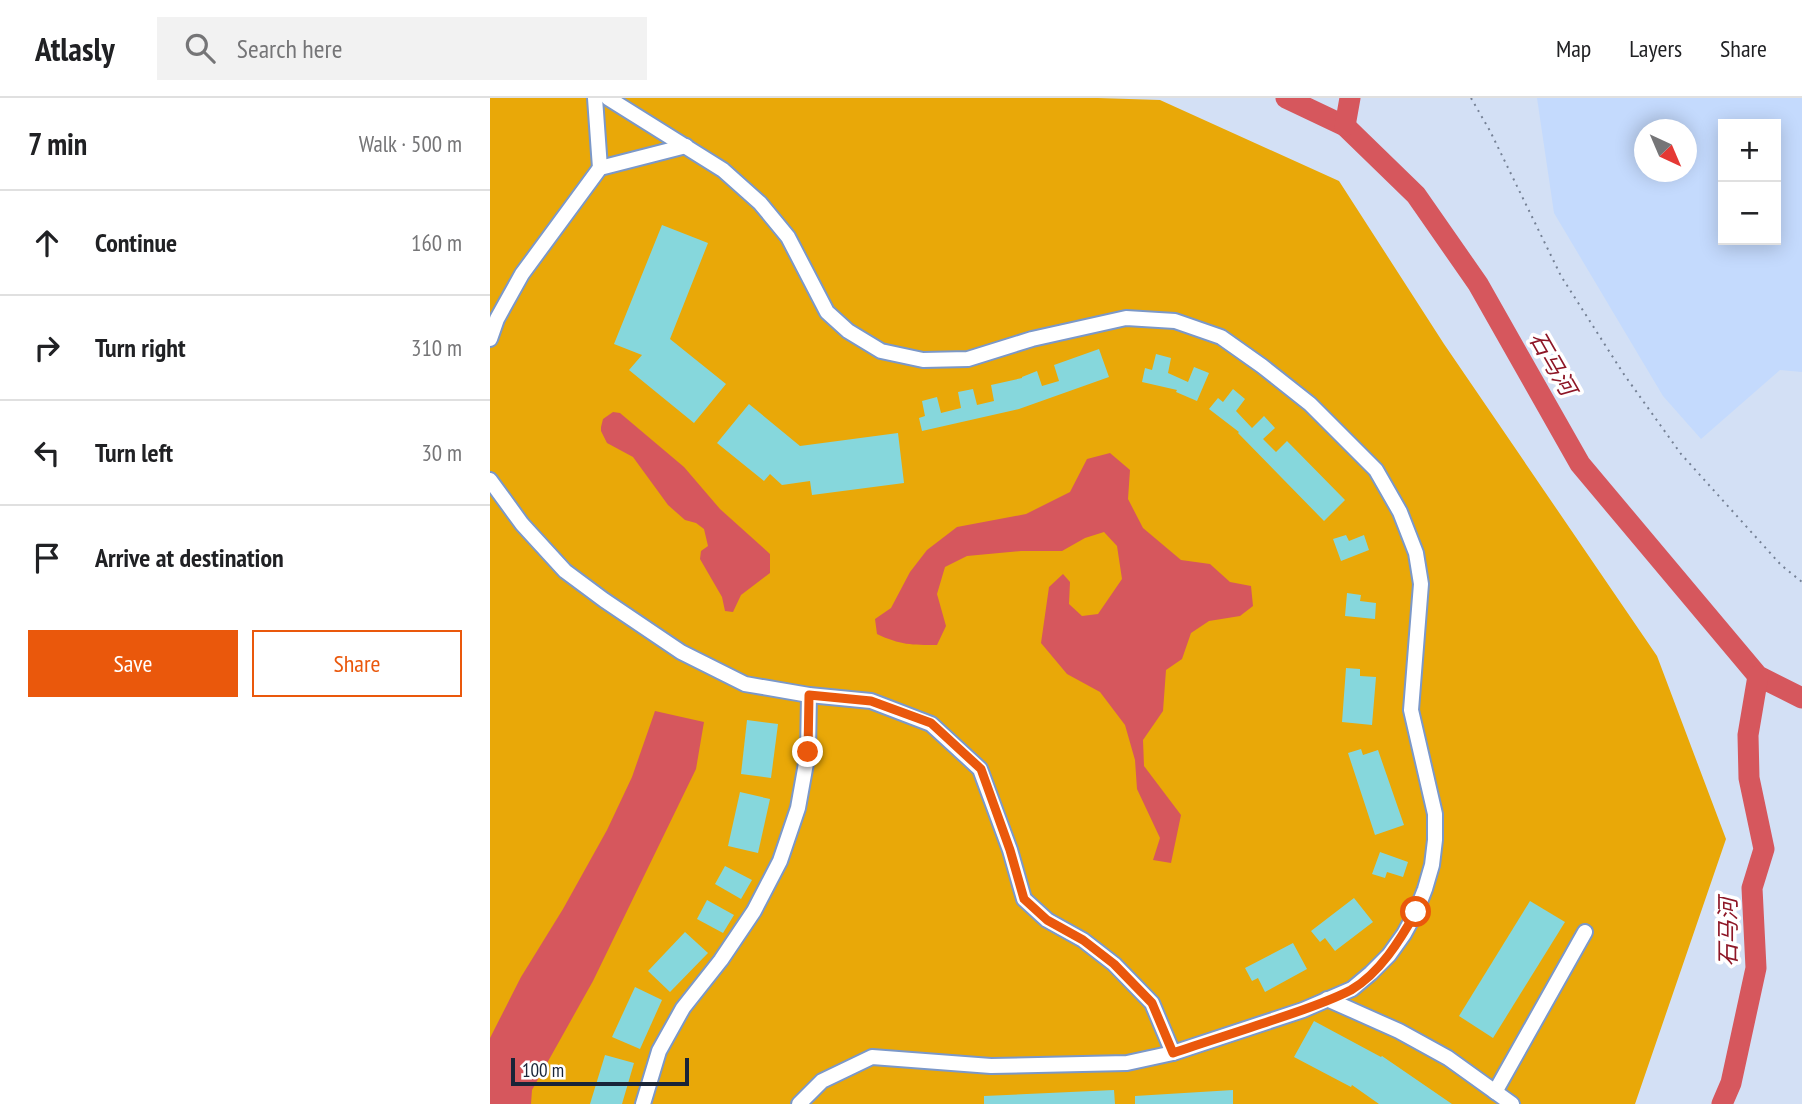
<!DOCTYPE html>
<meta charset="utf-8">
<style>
:root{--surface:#fff;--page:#f2f2f2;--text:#202124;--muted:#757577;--line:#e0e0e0;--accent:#ea580c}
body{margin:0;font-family:"PT Sans Narrow","Noto Sans SC",sans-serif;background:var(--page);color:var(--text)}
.controls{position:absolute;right:21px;top:21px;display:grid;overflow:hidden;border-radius:0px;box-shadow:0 4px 18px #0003}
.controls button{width:63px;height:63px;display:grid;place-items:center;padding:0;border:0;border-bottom:2px solid var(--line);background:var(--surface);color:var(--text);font:35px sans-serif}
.compass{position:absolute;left:1144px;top:21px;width:63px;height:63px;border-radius:50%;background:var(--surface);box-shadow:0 4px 18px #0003;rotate:136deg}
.scale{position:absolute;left:21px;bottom:18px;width:178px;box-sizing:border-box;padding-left:7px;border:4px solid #192438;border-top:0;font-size:19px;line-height:24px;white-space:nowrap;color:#192438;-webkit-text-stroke:5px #fff;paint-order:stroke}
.stop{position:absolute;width:21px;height:21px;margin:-16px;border:5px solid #ea580c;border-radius:50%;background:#fff}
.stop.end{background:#ea580c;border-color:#fff;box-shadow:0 2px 7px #0008}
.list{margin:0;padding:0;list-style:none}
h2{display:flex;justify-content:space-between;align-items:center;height:91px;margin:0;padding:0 28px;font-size:30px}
h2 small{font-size:23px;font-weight:400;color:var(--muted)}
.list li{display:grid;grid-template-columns:46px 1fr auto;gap:21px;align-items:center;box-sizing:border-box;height:105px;padding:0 28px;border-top:2px solid var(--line)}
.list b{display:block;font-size:26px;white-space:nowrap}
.list em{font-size:23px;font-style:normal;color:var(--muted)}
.actions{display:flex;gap:14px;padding:21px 28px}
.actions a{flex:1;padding:16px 0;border:2px solid var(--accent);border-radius:0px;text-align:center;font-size:24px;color:var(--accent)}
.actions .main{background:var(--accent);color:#fff}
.icon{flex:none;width:38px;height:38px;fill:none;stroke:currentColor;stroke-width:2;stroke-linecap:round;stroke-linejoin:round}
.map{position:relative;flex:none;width:1312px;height:1006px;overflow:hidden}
header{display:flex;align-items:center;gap:42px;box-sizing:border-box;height:98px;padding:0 35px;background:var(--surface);border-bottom:2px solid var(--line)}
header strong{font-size:33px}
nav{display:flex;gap:38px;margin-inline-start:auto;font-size:24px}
.search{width:490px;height:63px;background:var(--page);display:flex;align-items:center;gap:18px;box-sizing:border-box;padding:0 24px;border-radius:0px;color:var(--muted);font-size:26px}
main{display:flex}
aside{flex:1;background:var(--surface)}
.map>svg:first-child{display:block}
.built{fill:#c4dafd;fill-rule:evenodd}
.green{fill:#e9a808}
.water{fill:#d6575d}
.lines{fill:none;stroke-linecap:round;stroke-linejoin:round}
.river{stroke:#d6575d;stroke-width:21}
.building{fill:#86d7dc}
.minor-casing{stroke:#7b98c9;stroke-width:18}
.path{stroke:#758195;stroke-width:2;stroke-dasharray:2 5;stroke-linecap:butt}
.minor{stroke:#fff;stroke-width:14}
.route{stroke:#ea580c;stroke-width:9}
.labels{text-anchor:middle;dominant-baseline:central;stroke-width:7;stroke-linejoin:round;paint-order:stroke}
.water-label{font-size:23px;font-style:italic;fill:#8e1727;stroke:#fff}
</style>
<header>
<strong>Atlasly</strong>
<div class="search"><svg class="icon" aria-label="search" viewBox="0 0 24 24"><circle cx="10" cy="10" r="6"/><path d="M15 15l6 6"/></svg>Search here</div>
<nav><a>Map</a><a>Layers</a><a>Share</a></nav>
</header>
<main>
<aside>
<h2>7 min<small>Walk · 500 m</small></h2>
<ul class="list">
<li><svg class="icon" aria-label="ahead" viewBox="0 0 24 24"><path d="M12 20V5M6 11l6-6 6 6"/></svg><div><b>Continue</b></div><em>160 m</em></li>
<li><svg class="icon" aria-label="right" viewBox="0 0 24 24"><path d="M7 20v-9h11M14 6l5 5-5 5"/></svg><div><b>Turn right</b></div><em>310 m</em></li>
<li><svg class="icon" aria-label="left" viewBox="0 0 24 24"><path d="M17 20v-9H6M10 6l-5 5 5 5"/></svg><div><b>Turn left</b></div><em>30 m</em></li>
<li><svg class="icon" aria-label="arrive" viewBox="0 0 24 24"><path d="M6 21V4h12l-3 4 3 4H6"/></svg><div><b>Arrive at destination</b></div></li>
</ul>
<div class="actions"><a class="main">Save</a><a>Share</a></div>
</aside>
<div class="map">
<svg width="1312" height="1006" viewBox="0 0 1312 1006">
<rect width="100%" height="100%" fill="#d3e0f5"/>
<path class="built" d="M1047,0H1312V274L1290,272L1211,341L1173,298L1064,115ZM1233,26H1286V142H1233ZM1154,32H1196V74H1154Z"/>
<path class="green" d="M0,0H608L670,2L849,83L954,246L1167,558L1236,741L1145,1006H0Z"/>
<g class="water">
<path d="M123,314L130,315L194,369L230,411L280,456V475L251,497L243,514L235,513L232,499L210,461L211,453L218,448L214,431L206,425L195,422L178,407L143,359L117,345L111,333V329L113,321Z"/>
<path d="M620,355L640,372L638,401L653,430L691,462L720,466L740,484L761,488L763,508L750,518L719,523L701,535L692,561L676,572L673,613L653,642L654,668L691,717L681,765L663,762L670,740L647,691L645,662L635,627L610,594L577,576L551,545L559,489L573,476L580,484L579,506L592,518L608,516L632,481L627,448L614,434L595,440L572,453H531L477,458L455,469L447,496L456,528L447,547C422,547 410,547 387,536L385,521L401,510L420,474L437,452L467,429L536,416L580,394L597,361Z"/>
<path d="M165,613L214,624L206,671L103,883L42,992L41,1006H0V940L31,879L73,811L117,732L142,679Z"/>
</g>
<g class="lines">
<g class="river">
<path d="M796,0L855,28L926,97L988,186L1090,366L1268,578L1312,600"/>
<path d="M855,28L860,0"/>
<path d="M1232,1006L1241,985L1266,870L1262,790L1274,751L1259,680L1258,637L1268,578"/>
</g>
</g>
<g class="building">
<path d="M172,127L218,145L180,241L236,286L204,325L139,272L152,257L124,246Z"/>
<path d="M609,251L619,279L529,311L432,333L429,320L435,318L432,303L447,299L451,315L471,310L468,294L483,291L487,307L504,303L501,287L532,280V279L547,273L552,288L569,283L564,267Z"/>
<path d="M666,256L681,260L678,275L698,284L704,269L719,275L707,303L686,294L687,292L652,284L655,270L662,272Z"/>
<path d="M743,291L755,301L746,313L762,330L774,318L785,330L773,341L786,354L797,343L855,402L834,423L748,335L749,334L719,311L728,300L733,304Z"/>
<path d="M259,306L310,348L408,335L414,385L322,397L320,383L292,387L280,376L274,383L227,345Z"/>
<path d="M856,437L859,443L874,437L879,452L851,463L843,441Z"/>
<path d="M857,495L871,497L870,503L886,505L885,521L855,518Z"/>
<path d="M856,570L870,571V578L886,579L882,627L852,624Z"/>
<path d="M257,622L288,626L281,680L251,676Z"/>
<path d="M871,651L873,657L888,652L914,727L885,737L858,655Z"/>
<path d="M250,694L280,701L268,755L238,748Z"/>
<path d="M890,754L918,764L913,779L897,774L895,780L882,776Z"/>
<path d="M235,768L262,782L251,801L225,786Z"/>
<path d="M864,800L883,824L845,853L835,840L830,844L821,833Z"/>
<path d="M217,802L244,817L233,835L207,821Z"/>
<path d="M1040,803L1075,824L1003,940L969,918Z"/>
<path d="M195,834L218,855L180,894L158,873Z"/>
<path d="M803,845L817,871L775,894L768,880L762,883L755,870Z"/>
<path d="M145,889L172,902L150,951L122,939Z"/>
<path d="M824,923L891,959L892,958L962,1006H889L862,987L861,989L804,959Z"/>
<path d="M115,957L144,965L132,1006H100Z"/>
<path d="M624,992L625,1006H494V998Z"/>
<path d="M743,992V1006H645V998Z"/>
</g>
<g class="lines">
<g class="minor-casing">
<g id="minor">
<path d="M105,0L110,70"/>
<path d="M118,0L233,72L270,105L298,139L337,214L358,233L391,253L433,262L478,261L542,241L636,220L685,223L731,239L772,268L820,306L886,372L910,414L926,455L931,486L921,612L945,716V742L942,767L935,791L926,814L914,836L899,857L881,875L862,891L813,912L683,955L637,965L501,968L382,959L332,983L309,1006"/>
<path d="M0,241L7,221L32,176L110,70L196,48"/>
<path d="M0,382L32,426L75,473L114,502L191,554L255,586L319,597L381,603L441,626L490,671L520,752L534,801L557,822L593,842L624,866L662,905L683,955"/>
<path d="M837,901L909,933L958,960L1022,1006"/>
<path d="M1005,994L1095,834"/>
<path d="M153,1006L169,953L193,910L231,862L264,813L290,763L308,710L318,654L319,597"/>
</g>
</g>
<path class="path" d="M981,0L1000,33L1071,178L1133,275L1191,356L1291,467L1312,484"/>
<use href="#minor" class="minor"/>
</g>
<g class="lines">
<path class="route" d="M318,654L319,597L381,603L441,625L491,671L520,752L534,801L557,822L593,842L624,866L662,905L683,955C715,944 748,934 780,923C807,914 836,905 861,892C890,875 910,842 926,814"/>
</g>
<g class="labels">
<g class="water-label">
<text transform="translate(1063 265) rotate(60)">石马河</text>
<text transform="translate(1237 834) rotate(-90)">石马河</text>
</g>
</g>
</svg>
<div class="controls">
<button>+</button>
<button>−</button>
</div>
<svg class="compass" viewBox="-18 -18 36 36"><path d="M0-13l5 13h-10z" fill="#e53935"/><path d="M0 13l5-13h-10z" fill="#757577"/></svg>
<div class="scale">100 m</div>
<div class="stop" style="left:926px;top:814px"></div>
<div class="stop end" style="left:318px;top:654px"></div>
</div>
</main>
